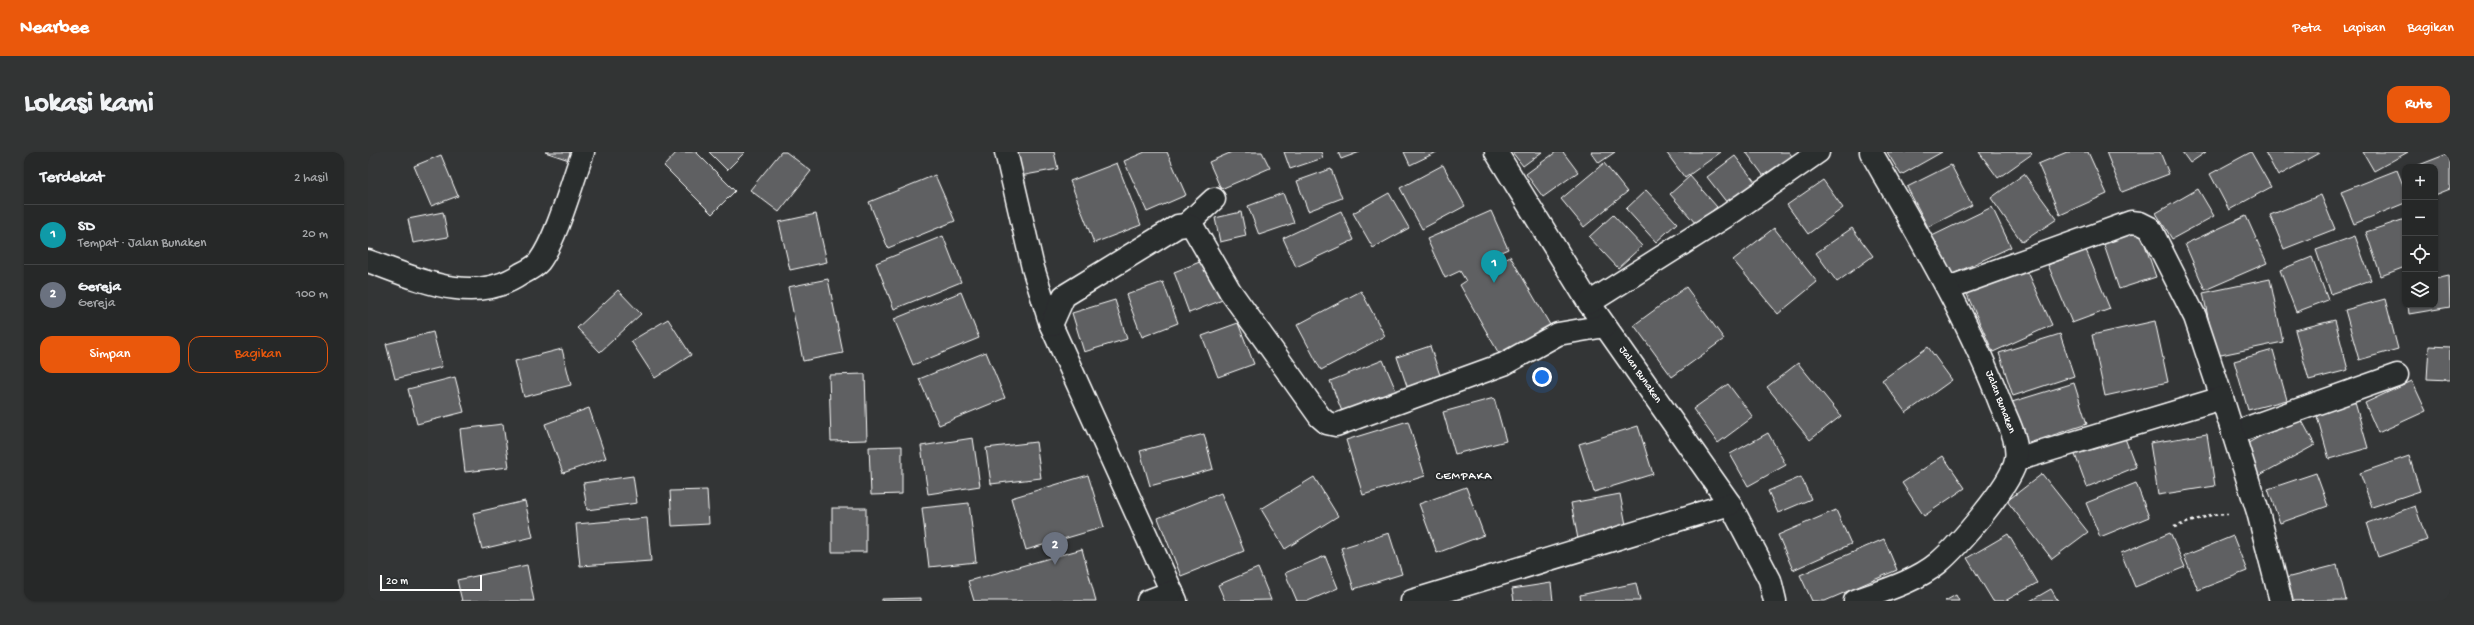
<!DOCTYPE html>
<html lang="id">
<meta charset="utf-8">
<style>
:root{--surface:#262828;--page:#323434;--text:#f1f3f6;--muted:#a4a6a8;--line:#424445;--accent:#ea580c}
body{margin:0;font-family:"Gochi Hand",sans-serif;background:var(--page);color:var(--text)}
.controls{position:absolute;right:12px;top:12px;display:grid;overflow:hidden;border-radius:8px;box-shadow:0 1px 3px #0004}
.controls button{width:36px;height:36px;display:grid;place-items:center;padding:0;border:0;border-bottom:1px solid var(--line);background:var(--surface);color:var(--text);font:20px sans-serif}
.scale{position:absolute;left:12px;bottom:10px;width:102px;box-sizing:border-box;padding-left:4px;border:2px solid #fff;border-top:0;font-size:11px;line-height:14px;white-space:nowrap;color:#fff;-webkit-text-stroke:3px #2a2d2e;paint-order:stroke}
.you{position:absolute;left:1174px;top:225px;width:14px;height:14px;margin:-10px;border:3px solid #fff;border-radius:50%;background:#1a73e8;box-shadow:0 0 0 6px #1a73e833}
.badge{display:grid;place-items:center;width:26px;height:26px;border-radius:50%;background:var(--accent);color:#fff;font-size:13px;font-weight:700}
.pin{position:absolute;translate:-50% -33px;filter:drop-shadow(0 1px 2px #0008)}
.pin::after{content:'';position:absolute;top:21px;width:14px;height:12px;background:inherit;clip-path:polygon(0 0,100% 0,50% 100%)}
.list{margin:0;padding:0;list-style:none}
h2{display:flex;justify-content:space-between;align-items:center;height:52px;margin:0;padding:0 16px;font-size:17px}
h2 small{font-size:13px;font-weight:400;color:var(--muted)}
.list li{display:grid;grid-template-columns:26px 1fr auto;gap:12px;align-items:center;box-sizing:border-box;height:60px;padding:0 16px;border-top:1px solid var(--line)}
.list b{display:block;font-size:15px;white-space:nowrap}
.list p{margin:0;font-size:13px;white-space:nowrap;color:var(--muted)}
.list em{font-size:13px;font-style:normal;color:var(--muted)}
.actions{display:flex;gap:8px;padding:12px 16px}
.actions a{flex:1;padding:9px 0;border:1px solid var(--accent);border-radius:12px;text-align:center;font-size:14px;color:var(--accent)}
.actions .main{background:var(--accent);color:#fff}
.icon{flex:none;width:22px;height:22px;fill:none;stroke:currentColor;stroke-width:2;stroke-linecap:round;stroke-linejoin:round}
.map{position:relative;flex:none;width:2082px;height:449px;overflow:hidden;border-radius:12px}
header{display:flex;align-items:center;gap:24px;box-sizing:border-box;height:56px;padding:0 20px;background:var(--accent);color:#fff}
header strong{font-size:19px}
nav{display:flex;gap:22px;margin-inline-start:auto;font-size:14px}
.intro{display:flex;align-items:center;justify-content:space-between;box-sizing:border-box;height:96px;padding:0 24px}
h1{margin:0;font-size:28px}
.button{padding:10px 18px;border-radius:12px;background:var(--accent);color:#fff;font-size:14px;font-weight:700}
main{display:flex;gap:24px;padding:0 24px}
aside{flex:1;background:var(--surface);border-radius:12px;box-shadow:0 1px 3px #0004}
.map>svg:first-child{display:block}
.building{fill:#5f6162;stroke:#fff}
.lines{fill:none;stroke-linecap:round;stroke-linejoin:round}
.minor-casing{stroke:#fff;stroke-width:25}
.path{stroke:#fff;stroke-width:2.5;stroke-dasharray:3 3;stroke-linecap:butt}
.minor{stroke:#2a2d2e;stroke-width:22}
.labels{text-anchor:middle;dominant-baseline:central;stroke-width:4;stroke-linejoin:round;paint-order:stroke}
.street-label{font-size:11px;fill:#fff;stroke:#2a2d2e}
.neighbourhood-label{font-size:12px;letter-spacing:1px;fill:#fff;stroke:#2a2d2e}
</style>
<header>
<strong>Nearbee</strong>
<nav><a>Peta</a><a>Lapisan</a><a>Bagikan</a></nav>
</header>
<div class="intro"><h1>Lokasi kami</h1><a class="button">Rute</a></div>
<main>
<aside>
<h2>Terdekat<small>2 hasil</small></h2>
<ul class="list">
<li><span class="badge" style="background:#0f9aa8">1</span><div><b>SD</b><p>Tempat · Jalan Bunaken</p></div><em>20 m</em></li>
<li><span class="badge" style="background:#6b7280">2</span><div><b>Gereja</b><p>Gereja</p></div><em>100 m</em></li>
</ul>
<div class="actions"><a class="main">Simpan</a><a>Bagikan</a></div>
</aside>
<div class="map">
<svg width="2082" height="449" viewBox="0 0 2082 449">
<rect width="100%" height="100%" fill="#333536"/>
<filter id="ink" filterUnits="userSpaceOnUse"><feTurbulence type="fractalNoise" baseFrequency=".025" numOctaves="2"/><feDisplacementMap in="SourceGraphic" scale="8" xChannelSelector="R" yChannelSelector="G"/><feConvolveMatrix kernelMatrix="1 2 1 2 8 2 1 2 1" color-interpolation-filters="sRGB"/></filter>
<g filter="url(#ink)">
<g class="building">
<path d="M177,0H208L204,9Z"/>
<path d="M309,0H328L367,39L344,62L296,14Z"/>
<path d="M341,0H377L359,18Z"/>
<path d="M413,0H418L443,19L411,60L382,38Z"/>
<path d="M647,0H686L690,17L652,24Z"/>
<path d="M777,0H799L818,43L779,60L756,9Z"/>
<path d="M864,0H894L902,16L853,37L841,10Z"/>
<path d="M916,0H953L955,6L922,17Z"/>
<path d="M970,0H992L973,7Z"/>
<path d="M1036,0H1069L1042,13Z"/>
<path d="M1144,0H1174L1155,14Z"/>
<path d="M1188,0H1195L1210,20L1175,45L1158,22Z"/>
<path d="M1223,0H1247L1231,11Z"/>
<path d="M1298,0H1353L1317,26Z"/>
<path d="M1378,0H1421L1428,10L1401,31Z"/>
<path d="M1519,0H1574L1533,23Z"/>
<path d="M1611,0H1662L1664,2L1630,26Z"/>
<path d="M1699,0H1720L1739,42L1692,63L1670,12Z"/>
<path d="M1738,0H1792L1801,22L1754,40Z"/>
<path d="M1814,0H1838L1822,11Z"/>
<path d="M1883,0L1903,35L1861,58L1842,22Z"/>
<path d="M1897,0H1951L1952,1L1910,24Z"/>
<path d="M1995,0H2040L2006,19Z"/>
<path d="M2082,1V37L2067,43V15H2046Z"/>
<path d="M73,3L90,44L63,54L46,14Z"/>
<path d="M1367,4L1391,35L1363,56L1339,25Z"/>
<path d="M749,11L773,73L726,91L702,29Z"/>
<path d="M1236,11L1259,40L1216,75L1193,47Z"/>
<path d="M1075,13L1097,54L1054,77L1032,36Z"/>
<path d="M1583,13L1604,53L1560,75L1539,35Z"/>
<path d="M963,17L974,46L940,59L929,29Z"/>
<path d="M2029,18L2037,38V51L1986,72L1973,40Z"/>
<path d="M1656,22L1689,67L1654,90L1623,46Z"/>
<path d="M567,23L587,69L520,96L501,50Z"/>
<path d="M1322,24L1349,55L1328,72L1302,42Z"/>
<path d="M1455,28L1475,56L1440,82L1419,53Z"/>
<path d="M1830,37L1846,64L1804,87L1788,61Z"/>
<path d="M1278,38L1309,71L1288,90L1258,57Z"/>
<path d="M915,41L926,71L891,83L880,54Z"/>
<path d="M1021,41L1041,76L1005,96L985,61Z"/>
<path d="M1953,43L1967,77L1916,97L1902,63Z"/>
<path d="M1624,55L1643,95L1583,123L1564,84Z"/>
<path d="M973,59L986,88L928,115L915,86Z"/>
<path d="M1123,59L1140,97L1133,100L1137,107L1142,104L1185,178L1134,207L1092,133L1098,129L1092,119L1077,126L1059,87Z"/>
<path d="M75,60L80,85L45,91L40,67Z"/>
<path d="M873,60L878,84L852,90L847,66Z"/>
<path d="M448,62L459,110L422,118L411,70Z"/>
<path d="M1245,63L1274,94L1250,116L1221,85Z"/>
<path d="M1878,64L1899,111L1837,138L1817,92Z"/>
<path d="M2037,67V115L2013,124L1998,80Z"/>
<path d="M1406,76L1449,130L1410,162L1365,108Z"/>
<path d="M1484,76L1505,104L1469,130L1448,101Z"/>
<path d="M1772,78L1788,125L1751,137L1735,90Z"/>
<path d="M575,84L593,130L526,157L508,111Z"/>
<path d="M1987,84L2003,128L1963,142L1948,98Z"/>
<path d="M1718,98L1742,157L1704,171L1680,113Z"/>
<path d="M1944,105L1960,148L1928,160L1912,118Z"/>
<path d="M842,106L857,147L821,161L806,120Z"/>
<path d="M1655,109L1684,173L1625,200L1596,136Z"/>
<path d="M2081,124L2082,155L2041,162L2040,153H2067V127Z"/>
<path d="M460,127L475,201L435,209L420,135Z"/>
<path d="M1902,127L1915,190L1848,204L1835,141Z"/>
<path d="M795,130L810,171L774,185L758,143Z"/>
<path d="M1318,135L1356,187L1304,225L1266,173Z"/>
<path d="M250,138L273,162L232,200L209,176Z"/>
<path d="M993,139L1017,184L953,218L929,173Z"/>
<path d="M593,140L611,186L545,213L526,167Z"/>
<path d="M2017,147L2030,197L1991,208L1977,158Z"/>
<path d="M747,148L759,187L716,200L704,161Z"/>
<path d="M300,167L323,203L287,226L263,189Z"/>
<path d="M1967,168L1980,218L1941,228L1927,178Z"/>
<path d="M1787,169L1800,230L1737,244L1724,183Z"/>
<path d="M870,171L886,212L850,225L834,184Z"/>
<path d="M65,180L74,215L27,227L18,192Z"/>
<path d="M1692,182L1706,224L1645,244L1631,201Z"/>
<path d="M1062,194L1075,232L1042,243L1029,205Z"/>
<path d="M2061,194L2082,195V228L2059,227Z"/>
<path d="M1560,195L1584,228L1538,261L1514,228Z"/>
<path d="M194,197L203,233L156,245L147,209Z"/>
<path d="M1905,198L1919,248L1880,258L1866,209Z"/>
<path d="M618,200L637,246L571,273L551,227Z"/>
<path d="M1015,208L1029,241L975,262L962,229Z"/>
<path d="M1430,211L1473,264L1442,288L1399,235Z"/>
<path d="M497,222L499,288L463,289L461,223Z"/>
<path d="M87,225L96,260L49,272L40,237Z"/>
<path d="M2044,229L2058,259L2010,281L1997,251Z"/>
<path d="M1706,231L1719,272L1658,292L1644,250Z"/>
<path d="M1360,232L1385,265L1350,291L1325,257Z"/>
<path d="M1126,246L1138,289L1087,302L1075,260Z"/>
<path d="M1986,247L2000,296L1961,307L1947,257Z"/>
<path d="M221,256L238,306L195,321L177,272Z"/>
<path d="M1931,263L1947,293L1890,324L1873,295Z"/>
<path d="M1040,269L1057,324L995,343L978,288Z"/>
<path d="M135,272L141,315L97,320L92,277Z"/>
<path d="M1270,274L1285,322L1226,340L1211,292Z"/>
<path d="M1400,281L1418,313L1380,334L1362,302Z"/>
<path d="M1755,281L1768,315L1719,335L1706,300Z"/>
<path d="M836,282L845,317L782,334L772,299Z"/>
<path d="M1839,282L1847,334L1790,343L1782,291Z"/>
<path d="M605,286L612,334L560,342L553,294Z"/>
<path d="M668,290L673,326L623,332L618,296Z"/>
<path d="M534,294V342L503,343L501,295Z"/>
<path d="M1575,304L1597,336L1556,364L1534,331Z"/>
<path d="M2041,304L2052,339L2004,355L1992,321Z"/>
<path d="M1948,321L1960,354L1912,371L1900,337Z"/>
<path d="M1674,322L1720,380L1684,407L1639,349Z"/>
<path d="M720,323L736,375L658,398L643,346Z"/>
<path d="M265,324L269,351L219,358L215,331Z"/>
<path d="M946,325L970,364L917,397L893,357Z"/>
<path d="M1433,325L1443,347L1410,361L1400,339Z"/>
<path d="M1768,331L1781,365L1732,385L1718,351Z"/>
<path d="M1098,335L1116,383L1069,401L1051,352Z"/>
<path d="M339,338L341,372L304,374L302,339Z"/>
<path d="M853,341L876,399L813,424L790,366Z"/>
<path d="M1252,342L1259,378L1210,387L1203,351Z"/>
<path d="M157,349L165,385L114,397L105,361Z"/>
<path d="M601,351L608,410L561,415L554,356Z"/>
<path d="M2047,354L2059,388L2010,405L1999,371Z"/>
<rect x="464" y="356" width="34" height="44"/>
<path d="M1468,358L1483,392L1425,418L1410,383Z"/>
<path d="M279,366L283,409L212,414L208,372Z"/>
<path d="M1021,381L1034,422L986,437L973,396Z"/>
<path d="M1802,381L1817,415L1767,435L1753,401Z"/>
<path d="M1640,382L1669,431L1637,449H1625L1599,406Z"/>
<path d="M1865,384L1879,419L1830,438L1816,404Z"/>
<path d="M1516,387L1529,418L1457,449H1444L1432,423Z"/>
<path d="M714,397L728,449H606L600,429Z"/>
<path d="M957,404L970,436L940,449H929L917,421Z"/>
<path d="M159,413L166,449H94L89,428Z"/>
<path d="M1969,413L1978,448L1915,449L1910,428Z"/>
<path d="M890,416L903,448L857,449L850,433Z"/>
<path d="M1183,431L1185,449H1146L1144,437Z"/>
<path d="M1268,431L1272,449H1213L1212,443Z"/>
<path d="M1683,437L1690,449H1662Z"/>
<path d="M1588,443L1591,449H1577Z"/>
<path d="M553,446V449H514V447Z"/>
</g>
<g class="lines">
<g class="minor-casing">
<g id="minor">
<path d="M638,0L665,116L683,173L808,449"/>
<path d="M1128,0L1221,151L1362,352L1402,428L1407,449"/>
<path d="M818,73L846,47"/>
<path d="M0,109C48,126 105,155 153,122C159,119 167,115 171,110C189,86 204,30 215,0"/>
<path d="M1580,136L1763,70L1772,71L1782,76L1827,165L1854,246"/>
<path d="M1221,151L1360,63L1450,0"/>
<path d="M683,173L696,144L810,74L818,73L825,75L862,139L952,265L959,271L968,273L1136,212L1190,182L1237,174"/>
<path d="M1865,281L2029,223"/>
<path d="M1648,308L1854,246L1890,360L1913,449"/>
<path d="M780,449L804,440"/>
<path d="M1044,449L1362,352"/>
<path d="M1487,449C1514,439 1547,430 1570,411C1589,395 1644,332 1648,308C1651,289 1640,270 1633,253C1599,164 1550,83 1503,0"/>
</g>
</g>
<path class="path" d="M1806,375L1843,363L1860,362"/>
<use href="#minor" class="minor"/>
</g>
</g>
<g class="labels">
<g class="street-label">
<text transform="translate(1272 223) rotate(55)">Jalan Bunaken</text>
<text transform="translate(1632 250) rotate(69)">Jalan Bunaken</text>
</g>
<g class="neighbourhood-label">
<text x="1096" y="325">CEMPAKA</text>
</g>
</g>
</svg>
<div class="controls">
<button>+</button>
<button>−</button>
<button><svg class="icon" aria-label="locate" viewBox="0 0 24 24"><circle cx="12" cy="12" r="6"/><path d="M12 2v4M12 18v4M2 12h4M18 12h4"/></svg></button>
<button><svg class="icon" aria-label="layers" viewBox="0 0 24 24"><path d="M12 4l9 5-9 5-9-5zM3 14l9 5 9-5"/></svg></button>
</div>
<div class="scale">20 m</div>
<div class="you"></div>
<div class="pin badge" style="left:1126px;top:131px;background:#0f9aa8">1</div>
<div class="pin badge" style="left:687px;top:413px;background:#6b7280">2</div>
</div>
</main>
